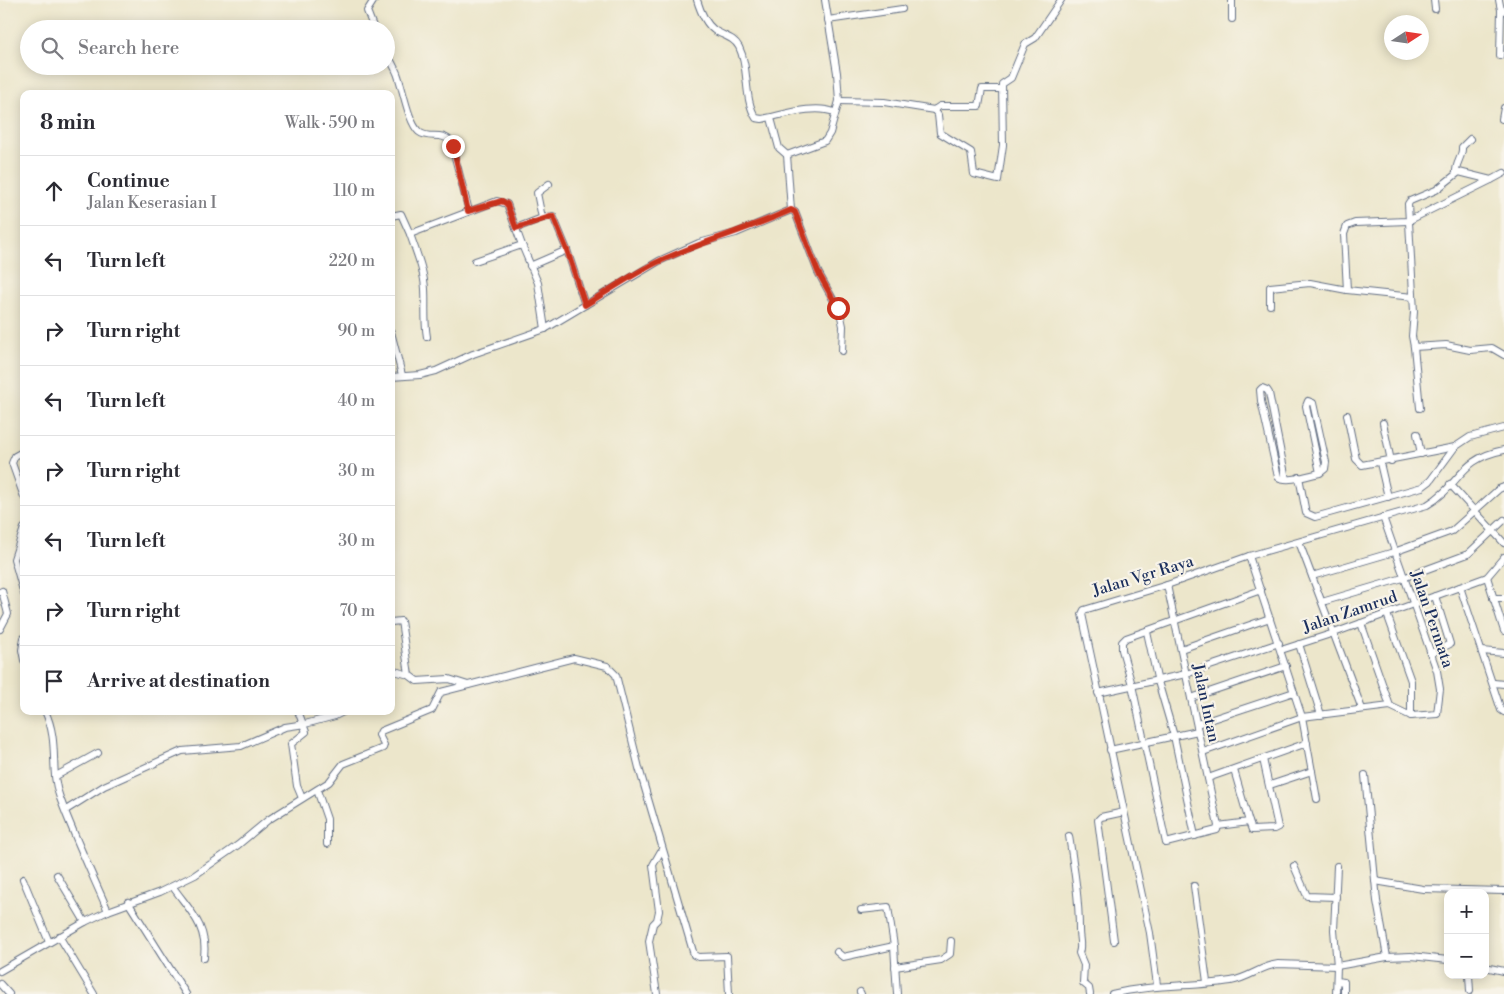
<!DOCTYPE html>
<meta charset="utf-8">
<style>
:root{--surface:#fff;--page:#f2f2f3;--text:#2b2b33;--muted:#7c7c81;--line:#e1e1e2}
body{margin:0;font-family:"Libre Bodoni",serif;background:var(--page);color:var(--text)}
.controls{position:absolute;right:15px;bottom:15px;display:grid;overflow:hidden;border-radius:10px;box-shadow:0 2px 12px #0003}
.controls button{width:45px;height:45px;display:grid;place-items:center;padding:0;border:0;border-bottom:1px solid var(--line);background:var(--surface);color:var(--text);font:25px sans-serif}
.compass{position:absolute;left:1384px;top:15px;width:45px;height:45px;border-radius:50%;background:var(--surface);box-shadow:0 2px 12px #0003;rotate:78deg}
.stop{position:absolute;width:15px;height:15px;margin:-11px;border:4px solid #c8321e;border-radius:50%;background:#fff}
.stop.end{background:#c8321e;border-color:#fff;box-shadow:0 1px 5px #0008}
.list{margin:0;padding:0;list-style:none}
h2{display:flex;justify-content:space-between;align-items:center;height:65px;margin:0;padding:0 20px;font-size:21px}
h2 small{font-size:16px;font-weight:400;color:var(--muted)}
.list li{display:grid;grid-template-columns:32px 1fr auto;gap:15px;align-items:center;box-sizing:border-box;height:70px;padding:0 20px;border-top:1px solid var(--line)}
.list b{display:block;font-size:19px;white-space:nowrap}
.list p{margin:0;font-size:16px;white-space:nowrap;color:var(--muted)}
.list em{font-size:16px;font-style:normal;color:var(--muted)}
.icon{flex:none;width:28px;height:28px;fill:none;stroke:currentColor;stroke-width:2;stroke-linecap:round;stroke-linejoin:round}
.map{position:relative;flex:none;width:1504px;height:994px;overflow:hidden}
.search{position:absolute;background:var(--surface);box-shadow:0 2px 12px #0003;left:20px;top:20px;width:375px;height:55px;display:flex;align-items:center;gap:12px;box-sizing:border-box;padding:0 18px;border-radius:28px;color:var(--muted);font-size:19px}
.panel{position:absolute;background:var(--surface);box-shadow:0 2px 12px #0003;left:20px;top:90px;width:375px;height:625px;border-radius:10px}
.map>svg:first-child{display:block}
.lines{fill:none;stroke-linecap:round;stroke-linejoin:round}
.minor-casing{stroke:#646f84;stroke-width:8}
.minor{stroke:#fff;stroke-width:6}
.route{stroke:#c8321e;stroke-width:6}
.labels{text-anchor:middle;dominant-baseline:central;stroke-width:4.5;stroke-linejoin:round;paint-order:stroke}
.street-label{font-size:16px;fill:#1b2f5e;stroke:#f7f3e8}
</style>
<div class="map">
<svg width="1504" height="994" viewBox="0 0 1504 994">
<rect width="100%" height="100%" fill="#f7f3e8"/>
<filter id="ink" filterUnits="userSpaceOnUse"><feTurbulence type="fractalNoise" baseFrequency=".02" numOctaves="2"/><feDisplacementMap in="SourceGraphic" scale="10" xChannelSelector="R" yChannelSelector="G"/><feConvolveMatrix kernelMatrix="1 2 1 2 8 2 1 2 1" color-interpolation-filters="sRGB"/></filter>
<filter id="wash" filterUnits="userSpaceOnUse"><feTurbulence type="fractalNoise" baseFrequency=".0096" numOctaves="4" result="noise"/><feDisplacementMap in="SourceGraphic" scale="20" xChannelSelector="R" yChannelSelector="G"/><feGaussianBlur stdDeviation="1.12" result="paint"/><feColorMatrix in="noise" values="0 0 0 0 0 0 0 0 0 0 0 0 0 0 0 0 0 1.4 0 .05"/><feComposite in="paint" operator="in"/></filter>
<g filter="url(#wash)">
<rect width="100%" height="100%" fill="#ece6cb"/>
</g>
<g filter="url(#ink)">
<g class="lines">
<g class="minor-casing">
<g id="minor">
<path d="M374,0L367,11L374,29"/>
<path d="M697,0C700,10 705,23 714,30C723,36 734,37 739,47C750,69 743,98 756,118L762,119C783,115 814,104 834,112"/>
<path d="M1434,0L1435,9"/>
<path d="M1499,0L1501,10H1504"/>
<path d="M1232,19V0"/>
<path d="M828,20L902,9"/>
<path d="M386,52C390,59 394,66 397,73C403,88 408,122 419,132C429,140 442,131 451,142L469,211"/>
<path d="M1500,56L1501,10"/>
<path d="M839,101L884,102L934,110L940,106H979L982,89H1002"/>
<path d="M934,110L938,115L940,133L971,152L974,174L998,180L1003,145L1002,84L1011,78L1025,44L1035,38L1061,0"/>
<path d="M771,118L779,148L787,155"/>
<path d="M1502,119L1504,108"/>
<path d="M1456,173C1455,163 1463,157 1462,147L1470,139"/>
<path d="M1504,173L1491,180L1459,172L1436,190L1410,201L1408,204L1414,312L1412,336L1414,347L1446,345L1470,350L1492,348L1504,355"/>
<path d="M791,210L795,212L818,272L840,312L843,326L842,351"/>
<path d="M391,216L401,214L410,234L497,201L507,204L522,245L538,283L545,329"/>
<path d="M542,218L553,216L567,250"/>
<path d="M516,228L542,218L537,193L549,184"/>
<path d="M410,234C416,252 424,270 425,289C426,305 424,320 427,337"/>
<path d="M475,261L522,245"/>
<path d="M530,266L567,250L585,305"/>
<path d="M1347,290L1344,234L1347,226L1355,223L1408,221L1491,180"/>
<path d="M1270,305V287L1310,283L1347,290L1413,297"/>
<path d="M391,332L402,375"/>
<path d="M1414,347L1420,408"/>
<path d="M391,377L420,375L436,371L473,354L545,329L659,261L699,243L736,233L791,210L787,155L825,141L830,133L839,101L837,73L825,0"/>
<path d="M1347,415L1356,459L1362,465L1455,447L1470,437L1504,428"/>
<path d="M1383,423L1391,461"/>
<path d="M1417,434L1421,454"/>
<path d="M24,451L15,456L12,463L24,497"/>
<path d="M1380,463L1388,497"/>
<path d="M1299,477L1306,513L1315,517L1422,487L1430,481L1455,447"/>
<path d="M1286,479L1269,393L1267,390L1262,388L1260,390L1261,401L1278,477C1288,483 1309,475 1320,473L1306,406L1308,401L1313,403L1326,462L1325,469L1320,473"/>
<path d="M1450,484L1504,543"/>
<path d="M24,528L14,559L24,594"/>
<path d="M1299,542L1362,709"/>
<path d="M1249,556L1302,717L1317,799"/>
<path d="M1312,576L1394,552L1452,531L1499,489L1504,487"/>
<path d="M1487,577L1504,631"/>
<path d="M1167,585L1218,826"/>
<path d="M1460,587L1501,710L1504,712"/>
<path d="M0,592L2,591L8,614L0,629"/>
<path d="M1493,598H1504"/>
<path d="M1322,602L1403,578L1468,554L1504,520"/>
<path d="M1387,614L1411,681V716"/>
<path d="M391,622L401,621L409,675"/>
<path d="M1361,623L1390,706"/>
<path d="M1147,632L1157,678L1174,736L1195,836"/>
<path d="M24,638L22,650L24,660"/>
<path d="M1299,644L1321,715"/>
<path d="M1181,649L1270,618"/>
<path d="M1281,650L1334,633L1487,577L1504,557"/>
<path d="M1482,651L1504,653"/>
<path d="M1430,654L1450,644L1435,596"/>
<path d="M391,670L409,675L417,681L449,679L468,685"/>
<path d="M1494,683L1504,684"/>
<path d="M1098,693L1186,674L1279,643"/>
<path d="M1191,698L1286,666"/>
<path d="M298,711L306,732L291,744L297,786L302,798"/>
<path d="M1197,724L1294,692"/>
<path d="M1110,750L1198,731"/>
<path d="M1203,752L1302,717L1390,706L1411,716L1437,714L1440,689L1437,671L1383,517"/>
<path d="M1365,775L1377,901L1387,957"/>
<path d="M56,776L98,753"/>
<path d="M1208,778L1307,743"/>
<path d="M1270,785L1312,771"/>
<path d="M317,790L327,819V844"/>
<path d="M66,810L104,786L182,751L241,746L285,727L305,724L335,716L345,711"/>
<path d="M1249,822L1252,830L1274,829L1278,827L1263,759"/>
<path d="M1218,826L1217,830L1166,843L1132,685L1122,650V642L1126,638L1261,590"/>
<path d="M1218,826L1249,822L1234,770"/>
<path d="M1069,836C1074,868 1079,898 1079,930C1079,940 1082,945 1079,953L1084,965L1083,983L1089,988L1090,994"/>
<path d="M1294,866L1307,896L1336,897"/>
<path d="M57,875L85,922"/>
<path d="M23,879L49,942"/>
<path d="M1375,881L1423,889L1504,891"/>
<path d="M1194,886L1207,982"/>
<path d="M173,887C190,911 208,926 204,958"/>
<path d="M128,902L186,994"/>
<path d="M861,910L888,907L894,946"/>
<path d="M108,911L160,892L195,875L238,845L268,820L329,782L343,764L383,748L384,745L379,735L381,731L432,710L441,692L574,658L607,666L616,675L639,768L694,955L698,957L727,956L729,994"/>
<path d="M59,936L94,994"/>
<path d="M1114,941L1098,820L1101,817L1124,812"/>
<path d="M837,952L843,957L894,946L897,994"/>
<path d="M895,967L941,960L950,954L951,941"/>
<path d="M1485,967L1504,971"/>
<path d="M0,971L85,922L108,911C92,874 74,836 60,798C49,770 60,743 45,711"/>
<path d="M1469,975L1470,991"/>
<path d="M1337,981L1344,982V994"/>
<path d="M0,984L9,994"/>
<path d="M1157,985L1150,933L1082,614L1084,610L1167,585L1249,556L1427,505C1461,485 1458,459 1504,450"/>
<path d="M860,992L861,994"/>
<path d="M657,994L649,941L653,924L657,920L659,911L653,865L661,851"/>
<path d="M1112,994C1152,984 1191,987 1231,981C1249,978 1261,966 1278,964L1337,966L1387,957L1411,956L1448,960"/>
<path d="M1336,994L1337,966L1334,930L1337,866"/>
</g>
</g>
<use href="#minor" class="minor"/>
</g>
</g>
<g class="lines" filter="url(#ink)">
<path class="route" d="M453,146L468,211L502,201L507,204L516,228L553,216L567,250L585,305C610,290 635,272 662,260C704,241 749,229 791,210L795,212L818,272L838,308"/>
</g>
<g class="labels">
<g class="street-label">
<text transform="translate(1143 576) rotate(-17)">Jalan Vgr Raya</text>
<text transform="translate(1350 612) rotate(-19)">Jalan Zamrud</text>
<text transform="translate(1432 619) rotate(71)">Jalan Permata</text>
<text transform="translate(1206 703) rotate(78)">Jalan Intan</text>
</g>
</g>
</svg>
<div class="controls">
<button>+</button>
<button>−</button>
</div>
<svg class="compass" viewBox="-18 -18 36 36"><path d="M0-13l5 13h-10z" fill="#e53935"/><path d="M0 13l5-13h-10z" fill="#7c7c81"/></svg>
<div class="stop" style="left:838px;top:308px"></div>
<div class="stop end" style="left:453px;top:146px"></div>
<div class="search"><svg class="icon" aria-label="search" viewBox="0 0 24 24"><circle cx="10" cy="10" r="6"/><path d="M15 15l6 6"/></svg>Search here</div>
<section class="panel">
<h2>8 min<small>Walk · 590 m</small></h2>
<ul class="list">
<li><svg class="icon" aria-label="ahead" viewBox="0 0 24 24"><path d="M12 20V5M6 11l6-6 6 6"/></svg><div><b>Continue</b><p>Jalan Keserasian I</p></div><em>110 m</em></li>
<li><svg class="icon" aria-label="left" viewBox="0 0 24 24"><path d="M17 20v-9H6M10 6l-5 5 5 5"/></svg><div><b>Turn left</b></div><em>220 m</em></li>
<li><svg class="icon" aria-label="right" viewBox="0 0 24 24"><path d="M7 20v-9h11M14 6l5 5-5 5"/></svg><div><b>Turn right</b></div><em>90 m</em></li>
<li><svg class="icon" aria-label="left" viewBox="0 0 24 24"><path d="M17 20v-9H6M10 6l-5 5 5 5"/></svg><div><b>Turn left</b></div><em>40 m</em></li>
<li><svg class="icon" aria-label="right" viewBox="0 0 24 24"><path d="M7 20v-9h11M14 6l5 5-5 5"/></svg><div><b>Turn right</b></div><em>30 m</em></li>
<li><svg class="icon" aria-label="left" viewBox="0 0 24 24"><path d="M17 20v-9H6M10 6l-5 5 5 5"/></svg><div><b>Turn left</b></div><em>30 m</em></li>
<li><svg class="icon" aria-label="right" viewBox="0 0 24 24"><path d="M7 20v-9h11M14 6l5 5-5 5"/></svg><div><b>Turn right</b></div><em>70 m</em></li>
<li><svg class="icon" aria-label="arrive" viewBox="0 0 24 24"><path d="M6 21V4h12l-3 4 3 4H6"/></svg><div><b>Arrive at destination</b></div></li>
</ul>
</section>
</div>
